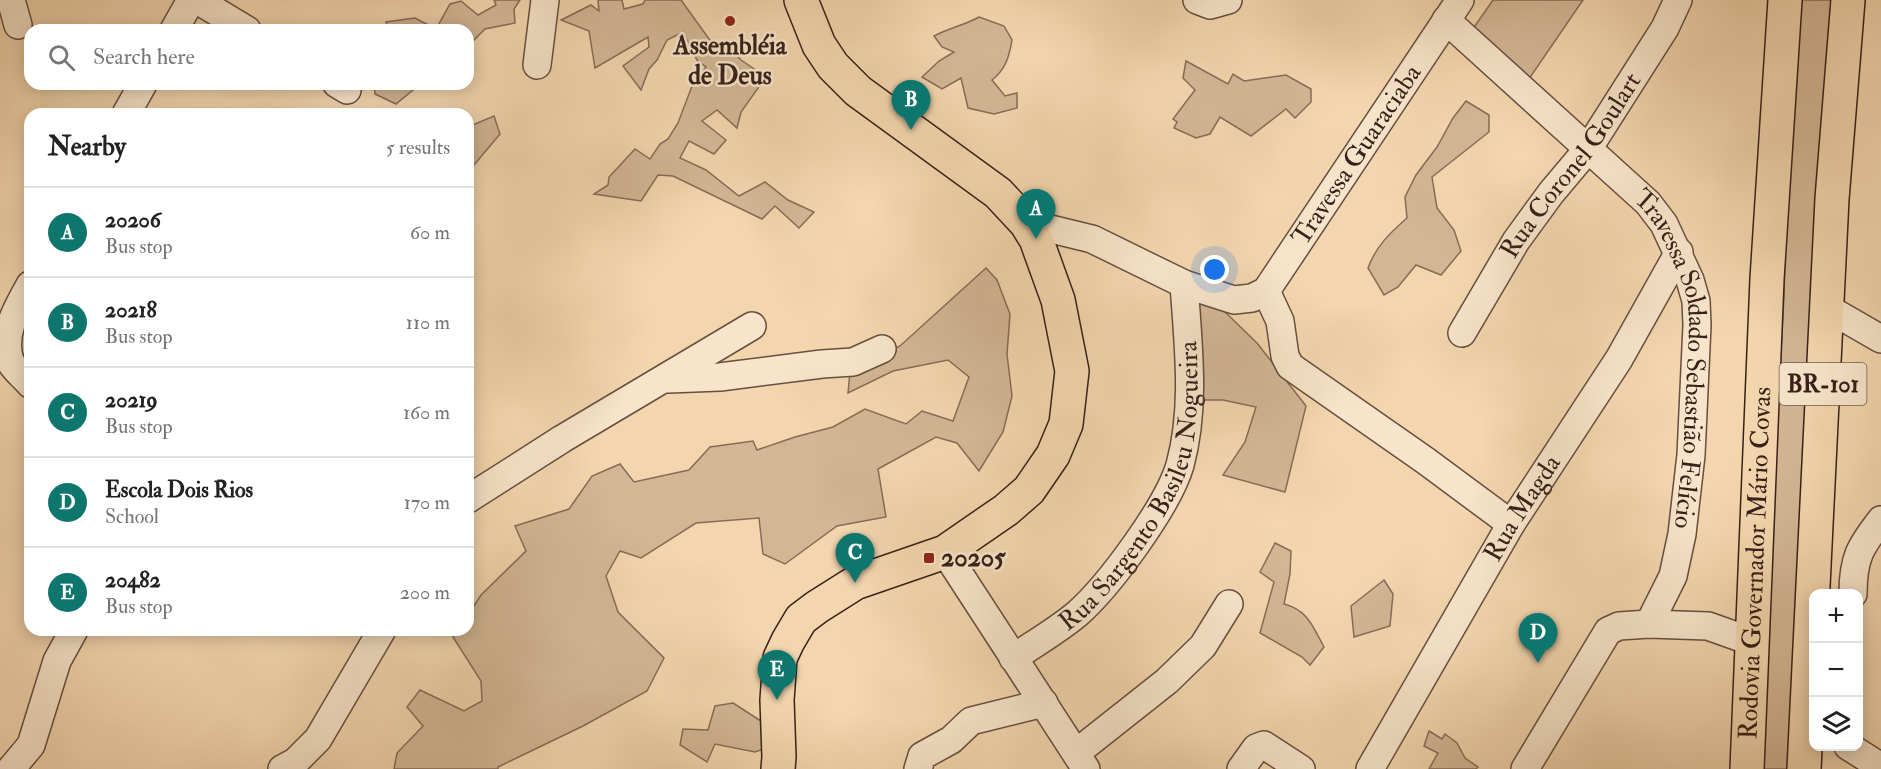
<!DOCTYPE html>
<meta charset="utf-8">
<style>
:root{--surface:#fff;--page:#f2f2f2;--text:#222;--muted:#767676;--line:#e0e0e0;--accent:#0f766e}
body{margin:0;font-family:"IM FELL Double Pica",serif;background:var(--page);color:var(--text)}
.controls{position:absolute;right:18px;bottom:18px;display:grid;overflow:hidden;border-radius:12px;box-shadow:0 3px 15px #0003}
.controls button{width:54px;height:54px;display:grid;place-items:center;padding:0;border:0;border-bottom:2px solid var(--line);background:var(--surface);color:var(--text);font:30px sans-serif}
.you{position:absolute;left:1215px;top:270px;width:21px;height:21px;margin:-15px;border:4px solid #fff;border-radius:50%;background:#1a73e8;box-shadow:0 0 0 9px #1a73e833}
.badge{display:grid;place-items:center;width:39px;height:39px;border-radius:50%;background:var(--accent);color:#fff;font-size:20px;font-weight:700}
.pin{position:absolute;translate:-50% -50px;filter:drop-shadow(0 2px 3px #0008)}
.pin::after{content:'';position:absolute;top:32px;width:21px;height:18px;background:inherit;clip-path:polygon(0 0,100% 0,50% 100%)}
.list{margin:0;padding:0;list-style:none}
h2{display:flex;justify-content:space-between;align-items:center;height:78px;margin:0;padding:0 24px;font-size:26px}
h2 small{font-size:20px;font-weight:400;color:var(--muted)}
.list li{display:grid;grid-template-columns:39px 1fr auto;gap:18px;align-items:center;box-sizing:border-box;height:90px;padding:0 24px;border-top:2px solid var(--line)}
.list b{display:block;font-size:22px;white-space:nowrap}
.list p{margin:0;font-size:20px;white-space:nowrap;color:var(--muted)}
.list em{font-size:20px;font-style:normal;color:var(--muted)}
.icon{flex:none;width:33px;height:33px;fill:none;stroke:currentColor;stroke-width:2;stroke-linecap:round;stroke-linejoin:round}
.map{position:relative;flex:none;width:1881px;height:769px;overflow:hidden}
.search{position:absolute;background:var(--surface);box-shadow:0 3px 15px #0003;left:24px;top:24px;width:450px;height:66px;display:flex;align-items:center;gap:15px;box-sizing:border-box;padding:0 21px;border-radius:18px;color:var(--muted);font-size:22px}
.panel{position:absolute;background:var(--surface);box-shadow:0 3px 15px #0003;left:24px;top:108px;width:450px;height:528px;border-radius:18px}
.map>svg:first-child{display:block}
.green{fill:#d3b795;stroke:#866c58;stroke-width:1.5}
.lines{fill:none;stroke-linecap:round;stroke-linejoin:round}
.minor-casing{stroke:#674e3f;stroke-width:30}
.major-casing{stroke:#38211a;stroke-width:36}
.highway-casing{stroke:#38211a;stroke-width:36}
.minor{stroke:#f7e4ca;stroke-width:27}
.major{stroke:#f3d6ae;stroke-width:33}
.highway{stroke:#f3d6ae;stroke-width:33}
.poi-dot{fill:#8f2418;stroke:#f7e4ca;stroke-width:2}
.labels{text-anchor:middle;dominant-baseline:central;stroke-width:5;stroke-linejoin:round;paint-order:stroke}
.shield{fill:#f7e4ca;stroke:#715c4f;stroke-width:1.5}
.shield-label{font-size:24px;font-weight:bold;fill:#38211a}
.poi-label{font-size:26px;font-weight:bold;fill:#38211a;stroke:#f7e4ca}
.street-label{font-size:26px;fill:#38211a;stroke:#f7e4ca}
</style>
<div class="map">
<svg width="1881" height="769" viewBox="0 0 1881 769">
<rect width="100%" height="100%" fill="#f3d6ae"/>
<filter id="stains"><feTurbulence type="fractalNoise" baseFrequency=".00333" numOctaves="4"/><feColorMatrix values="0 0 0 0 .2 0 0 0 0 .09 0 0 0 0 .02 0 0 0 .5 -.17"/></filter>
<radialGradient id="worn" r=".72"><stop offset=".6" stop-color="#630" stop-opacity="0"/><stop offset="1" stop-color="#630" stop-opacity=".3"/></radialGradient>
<g class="green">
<path d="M494,0H520L514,9L515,23L485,29L469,45L473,61H468V30H388L386,22L415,18L436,29L450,4L461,1L478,15L496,5Z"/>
<path d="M598,0H622L624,9L643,4L645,0H681L717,50L726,44L741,60L766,77L741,112L737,128L717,110L702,121L726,140L714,154L689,141L680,158L706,170L739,196L765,182L788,200L814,212L799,228L775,206L762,219L673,176L658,175L641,201L594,194L608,185L609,177L635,149L650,159L660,144L668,139L678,123L692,86L706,67L697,60L683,32L667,40L657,60L649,69L641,90L623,66L649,47L648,37L595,68L589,31L561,20L591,5L599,11Z"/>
<path d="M1493,0H1583L1529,79L1472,30Z"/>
<path d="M1802,0H1837L1798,769H1763L1768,601L1784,296L1788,126Z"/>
<path d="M979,17L1004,26L1012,40C1009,57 1006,69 992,80L1005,96L1017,93V108L994,114L968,108L961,78L942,89L922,77L939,61L954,52L942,47L934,36C949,28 965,25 979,17Z"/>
<path d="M1186,61L1228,84L1233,74L1244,81L1286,75L1311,89V102L1295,118L1286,109L1251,136L1220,117L1210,134L1196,138L1174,128L1177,122L1173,119L1195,90L1183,78Z"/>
<path d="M374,84H420L396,104L375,94Z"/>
<path d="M1466,101L1489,115V132L1432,177L1437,208L1454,230L1461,251L1441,275L1416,265L1398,287L1384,295L1368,268C1376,246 1390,233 1407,218L1405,197L1416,175L1437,147L1453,118Z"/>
<path d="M494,116L500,134L474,165L468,159V127Z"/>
<path d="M986,268L997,280L1010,314L1007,354L1012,396L1003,432L979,471L957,443L936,437L878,469L886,517L837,526L785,564L763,554L759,518L696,523L641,558L620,551L606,576L618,612L664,658L647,691L583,726L498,767V769H394L397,753L423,726L407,707L420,690L464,711L482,701L481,681L453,637L458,630H468V615L481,595L526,551L515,526L569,509L592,476L620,464L634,482L689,470L710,447L753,441L757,450L795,437L833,427L865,409L906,424L922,411L953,421L969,377L948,360L893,371L848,393L850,372L900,346Z"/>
<path d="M1200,297L1224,311L1257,343L1306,406L1285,492L1223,475L1245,442L1256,407L1223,400H1195L1194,310Z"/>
<path d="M1275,543L1291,551L1290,574L1284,604C1308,610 1313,627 1324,647L1310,665L1302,657L1260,633L1274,582L1260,572Z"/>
<path d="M1384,580L1393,594L1390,626L1354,637L1351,606Z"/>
<path d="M733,703L764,723L766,748L755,752L715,744L707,762L680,745L683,729L708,730L715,706Z"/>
<path d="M1429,731L1442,739L1445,734L1457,743L1465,758L1478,767L1476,769H1429L1438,753L1424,746Z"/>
</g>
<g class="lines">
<g class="minor-casing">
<g id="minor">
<path d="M11,0L18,25"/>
<path d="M197,0L247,30"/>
<path d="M1197,0L1210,5L1228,0"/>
<path id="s1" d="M1446,20L1648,203L1664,224L1690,280L1696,301L1697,325L1691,455L1682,534L1673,576L1649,624"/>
<path d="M174,30L191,0"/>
<path d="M537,65L545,0"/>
<path d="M337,84L347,90"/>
<path d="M126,114L143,84"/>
<path id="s2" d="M1026,223L1092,239L1184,284L1234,300L1252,298L1266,291L1460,0"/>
<path d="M30,285C17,308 0,336 11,363C16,371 24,377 30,384"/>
<path d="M1266,291L1280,321L1285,356L1290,366L1426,461L1511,524"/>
<path d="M1827,308L1881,339"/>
<path id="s3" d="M1462,333L1516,241L1551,193L1588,149L1665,28L1678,0"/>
<path d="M668,379L720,377L822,364L853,362L882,349"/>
<path d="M468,499L562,439L752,326"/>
<path d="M945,552L1086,769"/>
<path d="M1853,594C1853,558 1860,547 1881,520"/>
<path id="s4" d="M1013,658C1034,644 1058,630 1077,614C1109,586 1168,506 1180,465C1196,406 1188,344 1184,284"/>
<path d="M1848,746L1881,767"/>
<path d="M1076,753L1167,681L1203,646L1229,604"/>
<path d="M11,769L31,745L57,661L74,630"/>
<path d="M282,769L295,762L318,739L382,630"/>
<path d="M918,769L922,756L951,740L971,721L1044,703"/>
<path d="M1241,769L1256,748L1264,745L1301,769"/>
<path id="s5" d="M1370,769L1511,524L1619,359L1679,252"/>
<path d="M1525,769L1608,631L1619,626L1649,624L1708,626L1753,642"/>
</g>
</g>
<g class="major-casing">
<path id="major" d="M778,769L779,757L777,700L780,658L788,641L801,619L817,607L855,583L945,552L1006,510L1029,490L1053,455L1066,424L1072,371L1058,300L1036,239L1026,223L998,193L858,91L833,66L819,45L801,0"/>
</g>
<g class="highway-casing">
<g id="highway">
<path id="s6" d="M1747,769L1767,279L1785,0"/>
<path d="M1804,769L1832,199L1848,0"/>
</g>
</g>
<use href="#minor" class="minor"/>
<use href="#major" class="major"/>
<use href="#highway" class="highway"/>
</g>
<g class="poi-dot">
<circle cx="730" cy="21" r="6"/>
<rect x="923" y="552" width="12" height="12" rx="3"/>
</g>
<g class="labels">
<rect class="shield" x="1779.5" y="363" width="87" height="42" rx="4.5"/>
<g class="shield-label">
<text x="1823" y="384">BR-101</text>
</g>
<g class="poi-label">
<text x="730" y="46">Assembléia<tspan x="730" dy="30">de Deus</tspan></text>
<text x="941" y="558" text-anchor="start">20205</text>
</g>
<g class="street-label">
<text stroke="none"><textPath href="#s2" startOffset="420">Travessa Guaraciaba</textPath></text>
<text stroke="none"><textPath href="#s3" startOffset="200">Rua Coronel Goulart</textPath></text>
<text stroke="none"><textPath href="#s1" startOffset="435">Travessa Soldado Sebastião Felício</textPath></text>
<text stroke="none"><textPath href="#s4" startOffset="222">Rua Sargento Basileu Nogueira</textPath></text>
<text stroke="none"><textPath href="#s5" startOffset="302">Rua Magda</textPath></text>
<text stroke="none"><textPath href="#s6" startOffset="206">Rodovia Governador Mário Covas</textPath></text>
</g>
</g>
<rect width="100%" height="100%" filter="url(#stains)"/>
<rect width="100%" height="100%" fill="url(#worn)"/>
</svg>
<div class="controls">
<button>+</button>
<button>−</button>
<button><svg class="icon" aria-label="layers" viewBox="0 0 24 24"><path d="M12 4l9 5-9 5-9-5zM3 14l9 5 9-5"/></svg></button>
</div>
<div class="you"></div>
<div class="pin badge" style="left:1036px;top:239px">A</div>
<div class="pin badge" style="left:911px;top:130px">B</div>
<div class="pin badge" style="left:855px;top:583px">C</div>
<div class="pin badge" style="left:1538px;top:663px">D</div>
<div class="pin badge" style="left:777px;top:700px">E</div>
<div class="search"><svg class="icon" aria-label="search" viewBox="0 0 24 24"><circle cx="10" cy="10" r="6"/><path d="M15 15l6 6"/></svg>Search here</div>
<section class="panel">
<h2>Nearby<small>5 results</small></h2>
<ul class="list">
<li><span class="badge">A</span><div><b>20206</b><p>Bus stop</p></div><em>60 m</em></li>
<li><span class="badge">B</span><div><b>20218</b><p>Bus stop</p></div><em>110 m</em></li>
<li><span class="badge">C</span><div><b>20219</b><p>Bus stop</p></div><em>160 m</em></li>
<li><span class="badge">D</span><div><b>Escola Dois Rios</b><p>School</p></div><em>170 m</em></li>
<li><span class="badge">E</span><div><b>20482</b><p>Bus stop</p></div><em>200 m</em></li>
</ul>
</section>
</div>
